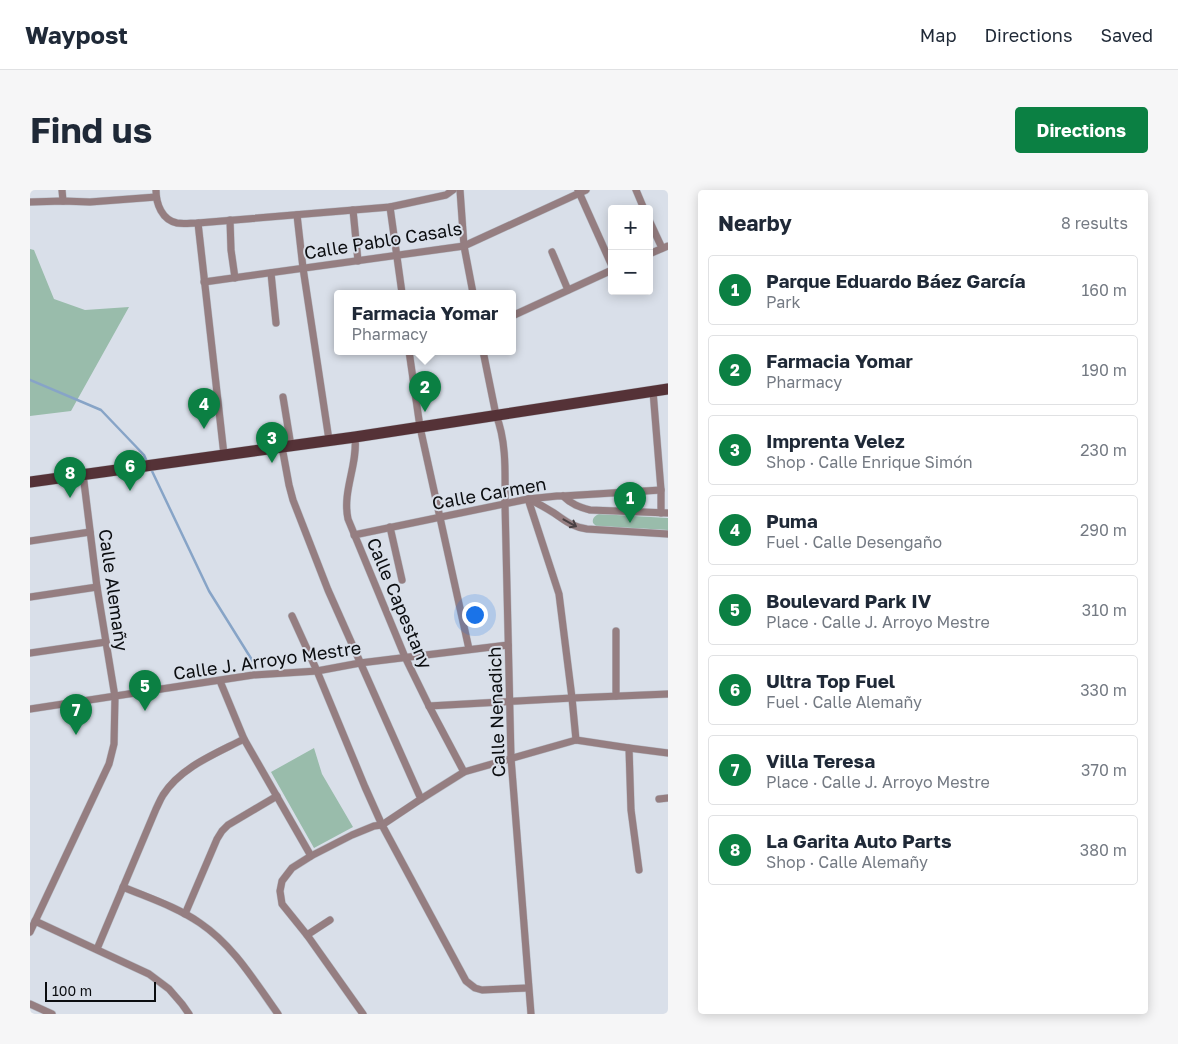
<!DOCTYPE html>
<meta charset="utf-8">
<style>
:root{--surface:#fff;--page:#f6f6f7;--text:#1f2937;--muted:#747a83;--line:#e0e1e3;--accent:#0b8043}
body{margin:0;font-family:"Golos Text",sans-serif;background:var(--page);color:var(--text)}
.controls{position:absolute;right:15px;top:15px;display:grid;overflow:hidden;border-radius:5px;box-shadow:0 2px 12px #0003}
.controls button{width:45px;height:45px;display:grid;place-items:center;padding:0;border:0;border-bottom:1px solid var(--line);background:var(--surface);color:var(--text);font:25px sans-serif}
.scale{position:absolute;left:15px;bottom:12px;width:111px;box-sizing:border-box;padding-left:5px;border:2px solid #0b0d10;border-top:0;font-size:14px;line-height:18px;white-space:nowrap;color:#0b0d10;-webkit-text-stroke:4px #d9dfe9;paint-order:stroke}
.you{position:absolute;left:444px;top:424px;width:18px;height:18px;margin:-12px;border:4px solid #fff;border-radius:50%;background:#1a73e8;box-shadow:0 0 0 8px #1a73e833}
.badge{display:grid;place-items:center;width:32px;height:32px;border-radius:50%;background:var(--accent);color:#fff;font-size:16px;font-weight:700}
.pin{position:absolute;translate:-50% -41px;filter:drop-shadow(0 1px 2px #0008)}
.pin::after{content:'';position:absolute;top:26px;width:18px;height:15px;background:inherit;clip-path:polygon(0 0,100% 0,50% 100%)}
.popup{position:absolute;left:304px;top:100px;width:182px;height:65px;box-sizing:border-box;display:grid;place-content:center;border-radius:5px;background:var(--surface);filter:drop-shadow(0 1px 4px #0005);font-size:16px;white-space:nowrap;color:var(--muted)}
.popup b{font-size:19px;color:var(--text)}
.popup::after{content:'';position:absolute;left:50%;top:100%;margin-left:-10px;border:10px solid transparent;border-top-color:var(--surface)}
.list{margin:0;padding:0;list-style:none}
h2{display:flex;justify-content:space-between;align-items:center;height:65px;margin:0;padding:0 20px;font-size:21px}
h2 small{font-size:16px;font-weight:400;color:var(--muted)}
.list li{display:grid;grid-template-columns:32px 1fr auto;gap:15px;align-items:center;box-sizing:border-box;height:70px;margin:0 10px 10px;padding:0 10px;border:1px solid var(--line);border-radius:5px}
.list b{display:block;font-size:19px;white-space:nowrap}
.list p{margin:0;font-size:16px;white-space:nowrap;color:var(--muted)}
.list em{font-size:16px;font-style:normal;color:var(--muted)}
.map{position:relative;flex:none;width:638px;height:824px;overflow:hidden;border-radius:5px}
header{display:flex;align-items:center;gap:30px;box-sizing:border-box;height:70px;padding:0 25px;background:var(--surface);border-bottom:1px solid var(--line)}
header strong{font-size:24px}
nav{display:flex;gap:28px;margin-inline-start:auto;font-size:18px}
.intro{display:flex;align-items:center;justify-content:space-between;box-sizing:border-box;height:120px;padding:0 30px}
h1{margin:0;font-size:35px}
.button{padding:12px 22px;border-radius:5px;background:var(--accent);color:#fff;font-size:18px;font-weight:700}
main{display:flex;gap:30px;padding:0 30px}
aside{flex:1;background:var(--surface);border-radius:5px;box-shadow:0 2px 12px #0003}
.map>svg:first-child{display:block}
.green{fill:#99bcab}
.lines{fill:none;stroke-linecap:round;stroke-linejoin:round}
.stream{stroke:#87a4c7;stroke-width:2.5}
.street-casing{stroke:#b8bdc6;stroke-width:8}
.primary-casing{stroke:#b8bdc6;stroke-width:12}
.street{stroke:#957e81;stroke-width:7}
.primary{stroke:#553237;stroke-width:11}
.oneway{stroke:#494043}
.labels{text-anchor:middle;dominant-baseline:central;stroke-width:4;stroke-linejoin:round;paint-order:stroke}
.street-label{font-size:18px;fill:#0b0d10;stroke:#d9dfe9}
</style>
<header>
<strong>Waypost</strong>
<nav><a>Map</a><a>Directions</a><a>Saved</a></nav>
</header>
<div class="intro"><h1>Find us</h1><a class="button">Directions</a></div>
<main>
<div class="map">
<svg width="638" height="824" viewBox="0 0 638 824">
<rect width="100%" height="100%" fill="#d9dfe9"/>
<g class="green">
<path d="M0,59L4,60L24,109L55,120L99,117L41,221L0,226Z"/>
<path d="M569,324L638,328V340L566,336L563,333C562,329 564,326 569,324Z"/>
<path d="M284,558L292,584L323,637L284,658L241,582Z"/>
</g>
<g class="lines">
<g class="stream">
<path d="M0,190L71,220L114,265L117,272"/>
<path d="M121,279L179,401L227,478"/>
</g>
<g class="street-casing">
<g id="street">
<path d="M32,0L33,11"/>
<path d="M126,0C126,14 132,30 147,33C153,34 161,33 168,33L360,17L416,5L423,0"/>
<path d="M430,0L434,56L443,103"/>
<path d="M548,0L582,76"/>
<path d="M606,0L614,19"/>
<path d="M0,12L33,11L60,12L126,7"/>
<path d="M360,17L372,103"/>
<path d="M323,20L328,71"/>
<path d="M267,25L273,78L299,250"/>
<path d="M200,30L201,60L205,88"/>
<path d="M619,30L632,58"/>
<path d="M168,33L194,265"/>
<path d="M522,62L538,100"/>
<path d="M619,64L638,56"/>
<path d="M241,83L246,133"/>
<path d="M174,92L434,56L556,0"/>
<path d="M482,126L582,80"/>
<path d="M379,161L390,237L439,459"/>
<path d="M453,161L466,225C477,252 475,285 475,314L481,568L501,824"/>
<path d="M623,201L631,300V323"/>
<path d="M253,207L261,256"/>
<path d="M325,247C328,275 312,301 318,329L375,467L399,516L434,582"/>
<path d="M252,257L259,295L263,310L298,400L391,609"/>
<path d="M533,306C541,314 549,317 560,320L638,323"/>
<path d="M498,309L529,404L542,508L546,550"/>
<path d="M499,309C507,313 516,318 524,323C536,331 542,337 557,339L638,344"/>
<path d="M360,337L372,390"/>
<path d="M324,345L498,309L527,306H533L631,300"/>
<path d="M0,351L60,342"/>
<path d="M0,407L67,397"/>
<path d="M262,426L287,481L335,597L352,635L436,791L445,798L452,800L498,798"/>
<path d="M0,463L76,452"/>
<path d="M190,491L214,549L281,666"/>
<path d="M586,506V441"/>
<path d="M399,516L542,508L638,504"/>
<path d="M0,519L223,485L287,481L330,473L478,455"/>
<path d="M599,558L601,620L609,680"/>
<path d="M629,609L638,608"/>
<path d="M93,697C119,708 147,717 170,733C204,756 225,792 248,824"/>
<path d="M155,724L187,649L192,641L198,635L247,606"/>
<path d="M5,731L119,784L139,799L152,814L159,824"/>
<path d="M0,742L79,574L84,554L85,507L67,397L53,284"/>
<path d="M277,745L300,730"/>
<path d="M67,759L126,619C128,615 130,610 133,605C151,577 185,564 214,549"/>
<path d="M0,814L22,824"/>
<path d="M333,824L277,745L252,714L250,701L252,691L262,678L281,666L322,645L344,636L352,635L391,609L434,582L546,550L599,558L638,563"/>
</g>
</g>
<g class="primary-casing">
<path id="primary" d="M0,292L252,257L325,247L638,199"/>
</g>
<use href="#street" class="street"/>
<use href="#primary" class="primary"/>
</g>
<defs><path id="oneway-shaft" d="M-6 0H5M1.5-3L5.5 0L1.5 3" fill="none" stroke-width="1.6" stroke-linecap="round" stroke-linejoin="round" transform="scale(1.25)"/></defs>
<use class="oneway" href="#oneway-shaft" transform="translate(540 333) rotate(29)"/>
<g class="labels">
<g class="street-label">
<text transform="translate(353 50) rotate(-9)">Calle Pablo Casals</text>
<text transform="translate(459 303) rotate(-10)">Calle Carmen</text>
<text transform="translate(84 400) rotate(82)">Calle Alemañy</text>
<text transform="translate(370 413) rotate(67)">Calle Capestany</text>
<text transform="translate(237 470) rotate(-8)">Calle J. Arroyo Mestre</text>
<text transform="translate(466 522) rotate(-92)">Calle Nenadich</text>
</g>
</g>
</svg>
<div class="controls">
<button>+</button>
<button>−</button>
</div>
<div class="scale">100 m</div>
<div class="you"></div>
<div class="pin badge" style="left:600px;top:333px">1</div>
<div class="pin badge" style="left:395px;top:222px">2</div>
<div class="popup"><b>Farmacia Yomar</b>Pharmacy</div>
<div class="pin badge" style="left:242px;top:273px">3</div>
<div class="pin badge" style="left:174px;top:239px">4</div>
<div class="pin badge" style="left:115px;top:521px">5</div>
<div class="pin badge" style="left:100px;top:301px">6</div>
<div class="pin badge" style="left:46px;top:545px">7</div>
<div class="pin badge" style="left:40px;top:308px">8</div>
</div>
<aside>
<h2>Nearby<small>8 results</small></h2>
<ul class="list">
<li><span class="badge">1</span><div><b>Parque Eduardo Báez García</b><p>Park</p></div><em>160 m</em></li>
<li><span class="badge">2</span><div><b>Farmacia Yomar</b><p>Pharmacy</p></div><em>190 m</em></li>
<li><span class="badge">3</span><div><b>Imprenta Velez</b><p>Shop · Calle Enrique Simón</p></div><em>230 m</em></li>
<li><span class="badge">4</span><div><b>Puma</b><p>Fuel · Calle Desengaño</p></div><em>290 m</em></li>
<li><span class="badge">5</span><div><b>Boulevard Park IV</b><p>Place · Calle J. Arroyo Mestre</p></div><em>310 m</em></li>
<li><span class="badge">6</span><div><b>Ultra Top Fuel</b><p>Fuel · Calle Alemañy</p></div><em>330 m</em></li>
<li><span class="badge">7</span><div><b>Villa Teresa</b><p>Place · Calle J. Arroyo Mestre</p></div><em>370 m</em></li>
<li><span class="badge">8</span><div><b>La Garita Auto Parts</b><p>Shop · Calle Alemañy</p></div><em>380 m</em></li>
</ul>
</aside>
</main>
